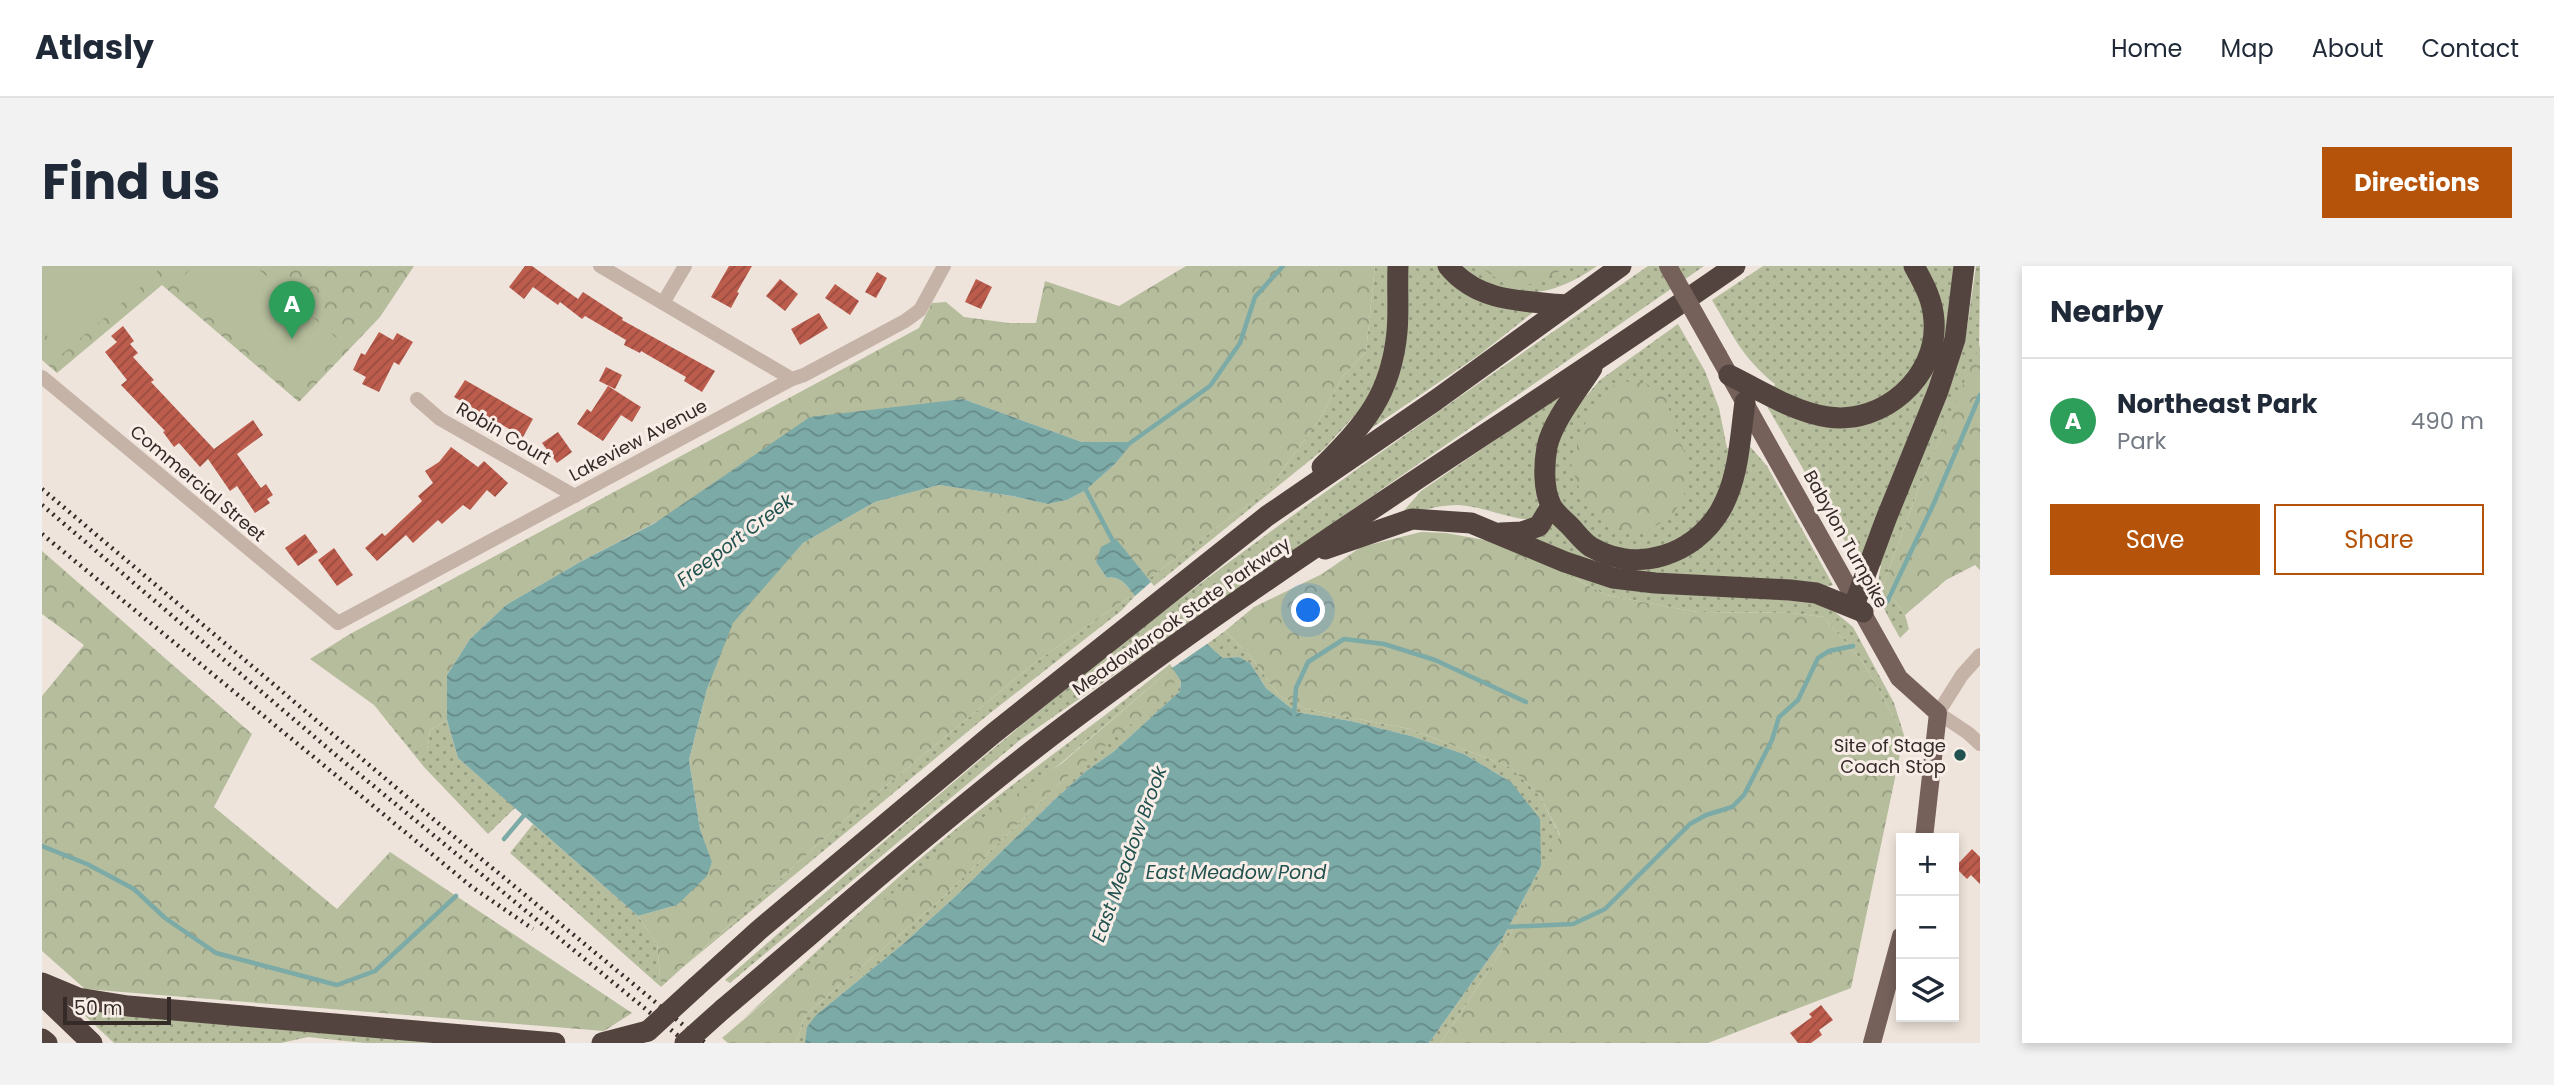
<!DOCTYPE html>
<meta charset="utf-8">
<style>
:root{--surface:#fff;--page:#f2f2f3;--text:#1f2937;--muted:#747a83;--line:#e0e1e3;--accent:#b45309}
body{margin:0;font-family:Poppins,sans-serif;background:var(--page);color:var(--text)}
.controls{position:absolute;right:21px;bottom:21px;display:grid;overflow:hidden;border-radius:0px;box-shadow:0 4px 10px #0003}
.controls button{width:63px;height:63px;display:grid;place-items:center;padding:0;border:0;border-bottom:2px solid var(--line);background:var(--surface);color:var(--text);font:35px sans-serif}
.scale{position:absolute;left:21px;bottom:18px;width:108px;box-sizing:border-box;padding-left:7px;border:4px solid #342a28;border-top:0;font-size:19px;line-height:24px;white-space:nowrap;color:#342a28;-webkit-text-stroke:5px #f8eee7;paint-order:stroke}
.you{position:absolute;left:1267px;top:345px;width:24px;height:24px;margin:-18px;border:5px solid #fff;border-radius:50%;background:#1a73e8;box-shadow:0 0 0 10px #1a73e833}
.badge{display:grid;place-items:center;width:46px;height:46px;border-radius:50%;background:var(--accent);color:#fff;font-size:23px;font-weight:700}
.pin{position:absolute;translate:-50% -58px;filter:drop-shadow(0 2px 4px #0008)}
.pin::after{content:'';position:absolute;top:37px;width:24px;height:21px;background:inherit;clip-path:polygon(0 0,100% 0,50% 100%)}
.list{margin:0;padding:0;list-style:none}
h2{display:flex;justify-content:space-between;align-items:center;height:91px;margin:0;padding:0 28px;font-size:30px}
h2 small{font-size:23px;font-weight:400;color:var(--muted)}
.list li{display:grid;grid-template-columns:46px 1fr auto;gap:21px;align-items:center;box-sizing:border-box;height:126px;padding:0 28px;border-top:2px solid var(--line)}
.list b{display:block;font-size:26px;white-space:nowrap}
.list p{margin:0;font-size:23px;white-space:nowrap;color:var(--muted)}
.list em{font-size:23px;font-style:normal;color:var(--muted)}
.actions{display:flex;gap:14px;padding:21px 28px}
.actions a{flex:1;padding:16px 0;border:2px solid var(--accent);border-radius:0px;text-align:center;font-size:24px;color:var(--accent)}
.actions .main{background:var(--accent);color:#fff}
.icon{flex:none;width:38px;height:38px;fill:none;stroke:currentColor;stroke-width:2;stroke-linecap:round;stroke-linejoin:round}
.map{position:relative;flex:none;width:1938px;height:777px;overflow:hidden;border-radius:0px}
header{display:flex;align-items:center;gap:42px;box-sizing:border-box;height:98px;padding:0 35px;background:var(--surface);border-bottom:2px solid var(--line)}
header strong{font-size:33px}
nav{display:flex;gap:38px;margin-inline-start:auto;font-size:24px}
.intro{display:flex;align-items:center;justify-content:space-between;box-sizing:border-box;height:168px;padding:0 42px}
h1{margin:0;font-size:49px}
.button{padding:18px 32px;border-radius:0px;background:var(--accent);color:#fff;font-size:24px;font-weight:700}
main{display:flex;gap:42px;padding:0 42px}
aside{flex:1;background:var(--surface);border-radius:0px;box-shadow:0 4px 10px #0003}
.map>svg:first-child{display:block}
.grass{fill:url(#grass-dots)}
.forest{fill:url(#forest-crowns)}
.pitch{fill:#b5bd9c}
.water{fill:url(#water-waves)}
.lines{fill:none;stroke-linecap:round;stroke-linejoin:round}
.stream{stroke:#7caaa7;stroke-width:4.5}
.building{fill:url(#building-hatch)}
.minor{stroke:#c6b3a8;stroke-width:14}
.major{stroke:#75605a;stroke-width:18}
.highway{stroke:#54443f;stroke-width:21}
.rail{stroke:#342a28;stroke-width:4.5;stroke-dasharray:2 5;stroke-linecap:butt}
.major-bridge{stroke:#75605a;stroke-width:18}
.highway-bridge{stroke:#54443f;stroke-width:21}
.poi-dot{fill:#215250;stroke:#f8eee7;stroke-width:2.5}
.labels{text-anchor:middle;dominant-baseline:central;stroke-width:6;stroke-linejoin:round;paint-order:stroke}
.street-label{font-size:18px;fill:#342a28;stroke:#f8eee7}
.poi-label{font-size:18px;fill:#342a28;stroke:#f8eee7;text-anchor:end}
.water-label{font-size:19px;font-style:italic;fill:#215250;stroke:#f8eee7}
</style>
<header>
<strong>Atlasly</strong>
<nav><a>Home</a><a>Map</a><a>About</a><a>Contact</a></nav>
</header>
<div class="intro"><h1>Find us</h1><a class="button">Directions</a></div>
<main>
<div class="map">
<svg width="1938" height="777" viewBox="0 0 1938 777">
<defs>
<pattern id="grass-dots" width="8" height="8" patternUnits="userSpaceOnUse" patternTransform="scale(1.75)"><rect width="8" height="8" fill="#b5bd9c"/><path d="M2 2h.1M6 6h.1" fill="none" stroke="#949a7f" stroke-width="1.8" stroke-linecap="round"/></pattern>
<pattern id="forest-crowns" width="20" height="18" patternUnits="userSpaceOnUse" patternTransform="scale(1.75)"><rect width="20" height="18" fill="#b5bd9c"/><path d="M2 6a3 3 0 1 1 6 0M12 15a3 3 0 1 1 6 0" fill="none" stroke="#949a7f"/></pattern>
<pattern id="water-waves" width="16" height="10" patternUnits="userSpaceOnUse" patternTransform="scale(1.75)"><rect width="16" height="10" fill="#7caaa7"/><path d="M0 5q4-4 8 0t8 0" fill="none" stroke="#668b88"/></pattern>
<pattern id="building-hatch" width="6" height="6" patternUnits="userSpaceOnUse" patternTransform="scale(1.75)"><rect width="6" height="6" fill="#bc5c4d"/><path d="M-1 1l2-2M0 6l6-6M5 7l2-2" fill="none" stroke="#9a4c40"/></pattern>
</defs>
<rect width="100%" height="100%" fill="#efe4db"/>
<g class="grass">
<path d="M1333,0H1349L1346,87L1324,137L1282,183L1112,320L1106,313L1227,223L1277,154L1301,110L1324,86Z"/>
<path d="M1363,0H1398L1498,41L1437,89L1318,170L1353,121L1362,84Z"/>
<path d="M1418,0H1555C1522,23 1489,35 1450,20C1436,15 1428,12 1418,0Z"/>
<path d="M1606,0H1662L978,474L688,717L683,714C833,583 983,451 1142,330C1294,215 1450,108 1606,0Z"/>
<path d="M1721,0H1863L1881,28L1886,64L1872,104L1841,134L1802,144L1770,139L1731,124L1733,118C1700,92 1691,69 1670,34Z"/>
<path d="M1882,0H1915L1905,80L1819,299L1799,269L1722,135L1788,156L1883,115Z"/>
<path d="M1934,0H1938L1937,83L1877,222L1841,319L1863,349L1867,363L1858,372C1844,346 1831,331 1839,300L1834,298L1923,75Z"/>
<path d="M1636,58L1663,105L1677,142L1685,182L1692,183L1681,224L1657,261L1614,285L1571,282L1536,264L1516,233L1509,192L1523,155L1558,114Z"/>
<path d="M1533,119L1492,254C1466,253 1443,241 1417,239C1399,238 1376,246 1358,249L1379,225Z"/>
<path d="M1705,177L1725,200L1791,319L1778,322L1587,307L1526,288L1488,271L1510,251L1534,279L1641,292Z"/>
<path d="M1501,296L1782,337L1811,361L1852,437L1862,469L1821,396L1781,351L1750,347L1655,346L1564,329Z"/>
<path d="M1093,330L1079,345L947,448L640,702L805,552L995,395L1081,335Z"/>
<path d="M1183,365L1209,391L1237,429L1264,443L1368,463L1468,501L1498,530L1518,570L1461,682L1399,777H1387L1458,677L1499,600L1469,516L1422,488L1369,470L1309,455L1254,446L1224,422L1208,397L1197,391L1181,392L1165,378Z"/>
<path d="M1128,398L1139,415L1138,425L1071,486L1044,505L1012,534L917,627L861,678L774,749L763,777H754L763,749L897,635L1022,513L1129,403L1019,497L702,752C765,695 827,635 892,581C969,517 1051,461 1128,398Z"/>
<path d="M332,439L385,485L388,464L405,454L416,492L473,542L446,568L382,501Z"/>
<path d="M491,558L596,650L615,678L619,721L468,587Z"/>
<path d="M45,739L426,777H322L266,771L239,777H72L39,746Z"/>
</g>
<g class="forest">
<path d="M0,0H372L338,51L257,136L120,19L15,107L0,94Z"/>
<path d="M1144,0H1333L1324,86L1301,110L1277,154L1227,223L1106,313L1074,274L1054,296L1065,312C1079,309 1085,320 1093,330L1081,335L995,395L805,552L619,721L615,678L596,650L635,639L670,597L658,563L647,494L665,423L689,355L761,277L833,236L897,219L970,230L1006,238L1025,234L1044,224L1073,198L1090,176H1040L921,133L616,255L538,296L464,339L428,373L405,409V454L388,464L385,486L332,439L268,393L308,368L877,62L890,37L904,36L922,51L967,57H994L1003,15L1077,40Z"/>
<path d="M1436,0H1527C1510,9 1485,25 1465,18C1455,14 1445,5 1436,0Z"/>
<path d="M1938,79V304L1933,299L1904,314L1863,349L1841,319L1877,222Z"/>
<path d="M1577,115L1603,117L1624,130L1629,152L1646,195L1642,230L1630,250L1605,265L1575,262L1543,237L1529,201L1540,163L1559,131Z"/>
<path d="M1379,266L1404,267L1454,276L1501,296L1564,329L1655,346L1750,347L1781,351L1821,396L1862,469L1809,722L1666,777H1399L1461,682L1518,569L1498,530L1468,501L1368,463L1264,443L1237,429L1209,391L1183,365L1212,341L1280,308L1319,281Z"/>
<path d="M0,285L210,468L172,541L295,643L348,586L590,747L562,765L43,723L0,685V430L42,379L0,348Z"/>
<path d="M1130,402L1133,423L1022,513L897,635L763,749L754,777H686L680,772L933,557L1020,497Z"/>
</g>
<g class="pitch">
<path d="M0,0H117L114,8L20,88L0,64Z"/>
<path d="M151,0H213L299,76L257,124L136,17Z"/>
</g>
<g class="water">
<path d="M921,133L1040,176H1091L1073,198L1044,224L1025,234L1006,238L970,230L897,219L833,236L761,277L691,357L665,423L647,494L658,563L670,596L665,610L635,639L596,650L416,492L405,454V409L428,373L464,339L538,296L613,257L768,151Z"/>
<path d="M1074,273L1109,316L1093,330C1085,320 1079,309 1065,312L1054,296L1059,281Z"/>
<path d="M1165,378L1181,392L1197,391L1208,397L1224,422L1254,446L1309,455L1369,470L1422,488L1469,516L1498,553L1499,600L1458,677L1387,777H763L765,761L774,749L861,678L917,627L1012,534L1044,505L1071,486L1138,425L1139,415L1130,402Z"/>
</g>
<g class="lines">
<g class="stream">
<path d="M1088,177L1168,120L1198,77L1213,31L1241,0"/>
<path d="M1044,224L1073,279"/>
<path d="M1845,336L1892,237L1938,129"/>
<path d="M1252,449L1254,422L1266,396L1302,373L1342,378L1393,394L1484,436"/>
<path d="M462,573L484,547"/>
<path d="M0,580L45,598L92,623L123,652L174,687L295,719L333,705L414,630"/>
<path d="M1463,661L1531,658L1563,643L1648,558L1664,549L1690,541L1702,529L1730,474L1737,451L1756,434L1776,392L1787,385L1811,380"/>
</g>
</g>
<g class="building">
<path d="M483,0H490L536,33L541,26L581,52L580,54L673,105L660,126L642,115L644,111L599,85L598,87L582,79L584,74L543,50L540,53L518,36L516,39L491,21L482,33L467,21Z"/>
<path d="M687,0H710L695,26L697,27L689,42L669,31Z"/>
<path d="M835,6L845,12L834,32L823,26Z"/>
<path d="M738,13L756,28L743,45L724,30Z"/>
<path d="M934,13L950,21L939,43L923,36Z"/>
<path d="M793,18L817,35L808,49L783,32Z"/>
<path d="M777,47L786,62L758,79L749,63Z"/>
<path d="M81,60L92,75L88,78L96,87L91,91L112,114L109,116L172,183L211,154L221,169L195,188L219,222L224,218L231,229L225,233L228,237L213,247L195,220L188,225L166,193L158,201L137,177L132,181L121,166L123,165L79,119L85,114L63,86L75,76L69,70Z"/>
<path d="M337,66L351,74L355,67L371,76L357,99L352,96L337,126L320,118L324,111L311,104L319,87L323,89Z"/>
<path d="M564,101L580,109L573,123L557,115Z"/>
<path d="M423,114L491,153L481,171L412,131Z"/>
<path d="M566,120L599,141L590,156L579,149L561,175L535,158L545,143L549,146Z"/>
<path d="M516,166L530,186L515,197L500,177Z"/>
<path d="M409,181L436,201L442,195L466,217L453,231L445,224L428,244L421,239L400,258L396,254L371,277L364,269L335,295L323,282L340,267L343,270L380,235L376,230L391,217L383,205L397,196Z"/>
<path d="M263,268L276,286L256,300L243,282Z"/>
<path d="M292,282L311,309L295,320L276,294Z"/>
<path d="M1930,583L1938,591V618L1929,609L1925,613L1913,601Z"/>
<path d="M1779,739L1791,754L1777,764L1780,769L1769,777H1756L1748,767L1770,751L1767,748Z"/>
</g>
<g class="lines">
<g class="minor">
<path d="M558,0L750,113"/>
<path d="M621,37L643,0"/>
<path d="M0,111L296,357L750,113L762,109L863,55L878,44L902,0"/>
<path d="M375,133L398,153L533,230"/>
<path d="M1938,389L1920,409L1896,447L1926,467L1938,478"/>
</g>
<g class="major">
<path d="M1676,89L1857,412L1896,447L1882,572"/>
<path d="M1830,777L1859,670"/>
</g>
<g class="highway">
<path d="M1406,0C1436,37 1482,35 1525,39"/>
<path d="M1550,102C1536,124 1510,156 1505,181C1502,198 1501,223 1509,239C1512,246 1521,253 1527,259C1534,266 1541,276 1549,281C1595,308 1652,289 1678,245C1697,213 1698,172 1703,136"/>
<path d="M1687,109C1718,124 1751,146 1786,151C1841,159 1896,111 1892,55C1891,34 1882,18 1872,0"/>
<path d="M1280,201C1323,158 1349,129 1355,66C1357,44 1355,22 1356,0"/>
<path d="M1458,267L1480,266L1497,260L1509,240"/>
<path d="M1283,283L1370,253L1429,257L1523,296L1571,312L1613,317L1748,324L1774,327L1821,346"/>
<path d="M1814,334L1844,253L1896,125L1913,73L1922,0"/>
<path d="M0,717L36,732L86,740L513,777"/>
<path d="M654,721L717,664L952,467L1225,250L1394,134L1579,0"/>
<path d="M0,729L50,777"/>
<path d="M681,743C784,656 885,567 991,484C1034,450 1079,418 1123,386C1309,252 1505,131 1693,0"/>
<path d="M0,773L5,777"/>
<path d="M560,777L606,765"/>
</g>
<g class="rail">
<path d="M0,223L409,568L663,777"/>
<path d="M0,239L295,490L645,777"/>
<path d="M0,268L430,621L491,663"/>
</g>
<path class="major-bridge" d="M1626,0L1676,89"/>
<g class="highway-bridge">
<path d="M606,765L654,721"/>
<path d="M643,777L681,743"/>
</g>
</g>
<circle class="poi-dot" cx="1918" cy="489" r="7"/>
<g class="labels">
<g class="street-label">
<text transform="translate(462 167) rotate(30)">Robin Court</text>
<text transform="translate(596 174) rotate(-28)">Lakeview Avenue</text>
<text transform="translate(156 217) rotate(40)">Commercial Street</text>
<text transform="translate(1804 273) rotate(61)">Babylon Turnpike</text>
<text transform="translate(1139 350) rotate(-35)">Meadowbrook State Parkway</text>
</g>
<g class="poi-label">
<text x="1904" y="479">Site of Stage<tspan x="1904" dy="21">Coach Stop</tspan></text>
</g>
<g class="water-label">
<text transform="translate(693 274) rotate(-37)">Freeport Creek</text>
<text transform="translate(1087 588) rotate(-70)">East Meadow Brook</text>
<text x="1194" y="606">East Meadow Pond</text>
</g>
</g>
</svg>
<div class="controls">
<button>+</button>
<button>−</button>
<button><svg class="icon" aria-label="layers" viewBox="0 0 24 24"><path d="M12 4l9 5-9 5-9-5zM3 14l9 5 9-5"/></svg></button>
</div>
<div class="scale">50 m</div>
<div class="you"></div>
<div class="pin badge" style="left:250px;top:73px;background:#2e9e5b">A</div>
</div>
<aside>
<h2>Nearby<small></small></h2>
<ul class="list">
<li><span class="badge" style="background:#2e9e5b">A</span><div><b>Northeast Park</b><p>Park</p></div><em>490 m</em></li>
</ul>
<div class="actions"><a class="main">Save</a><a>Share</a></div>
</aside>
</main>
